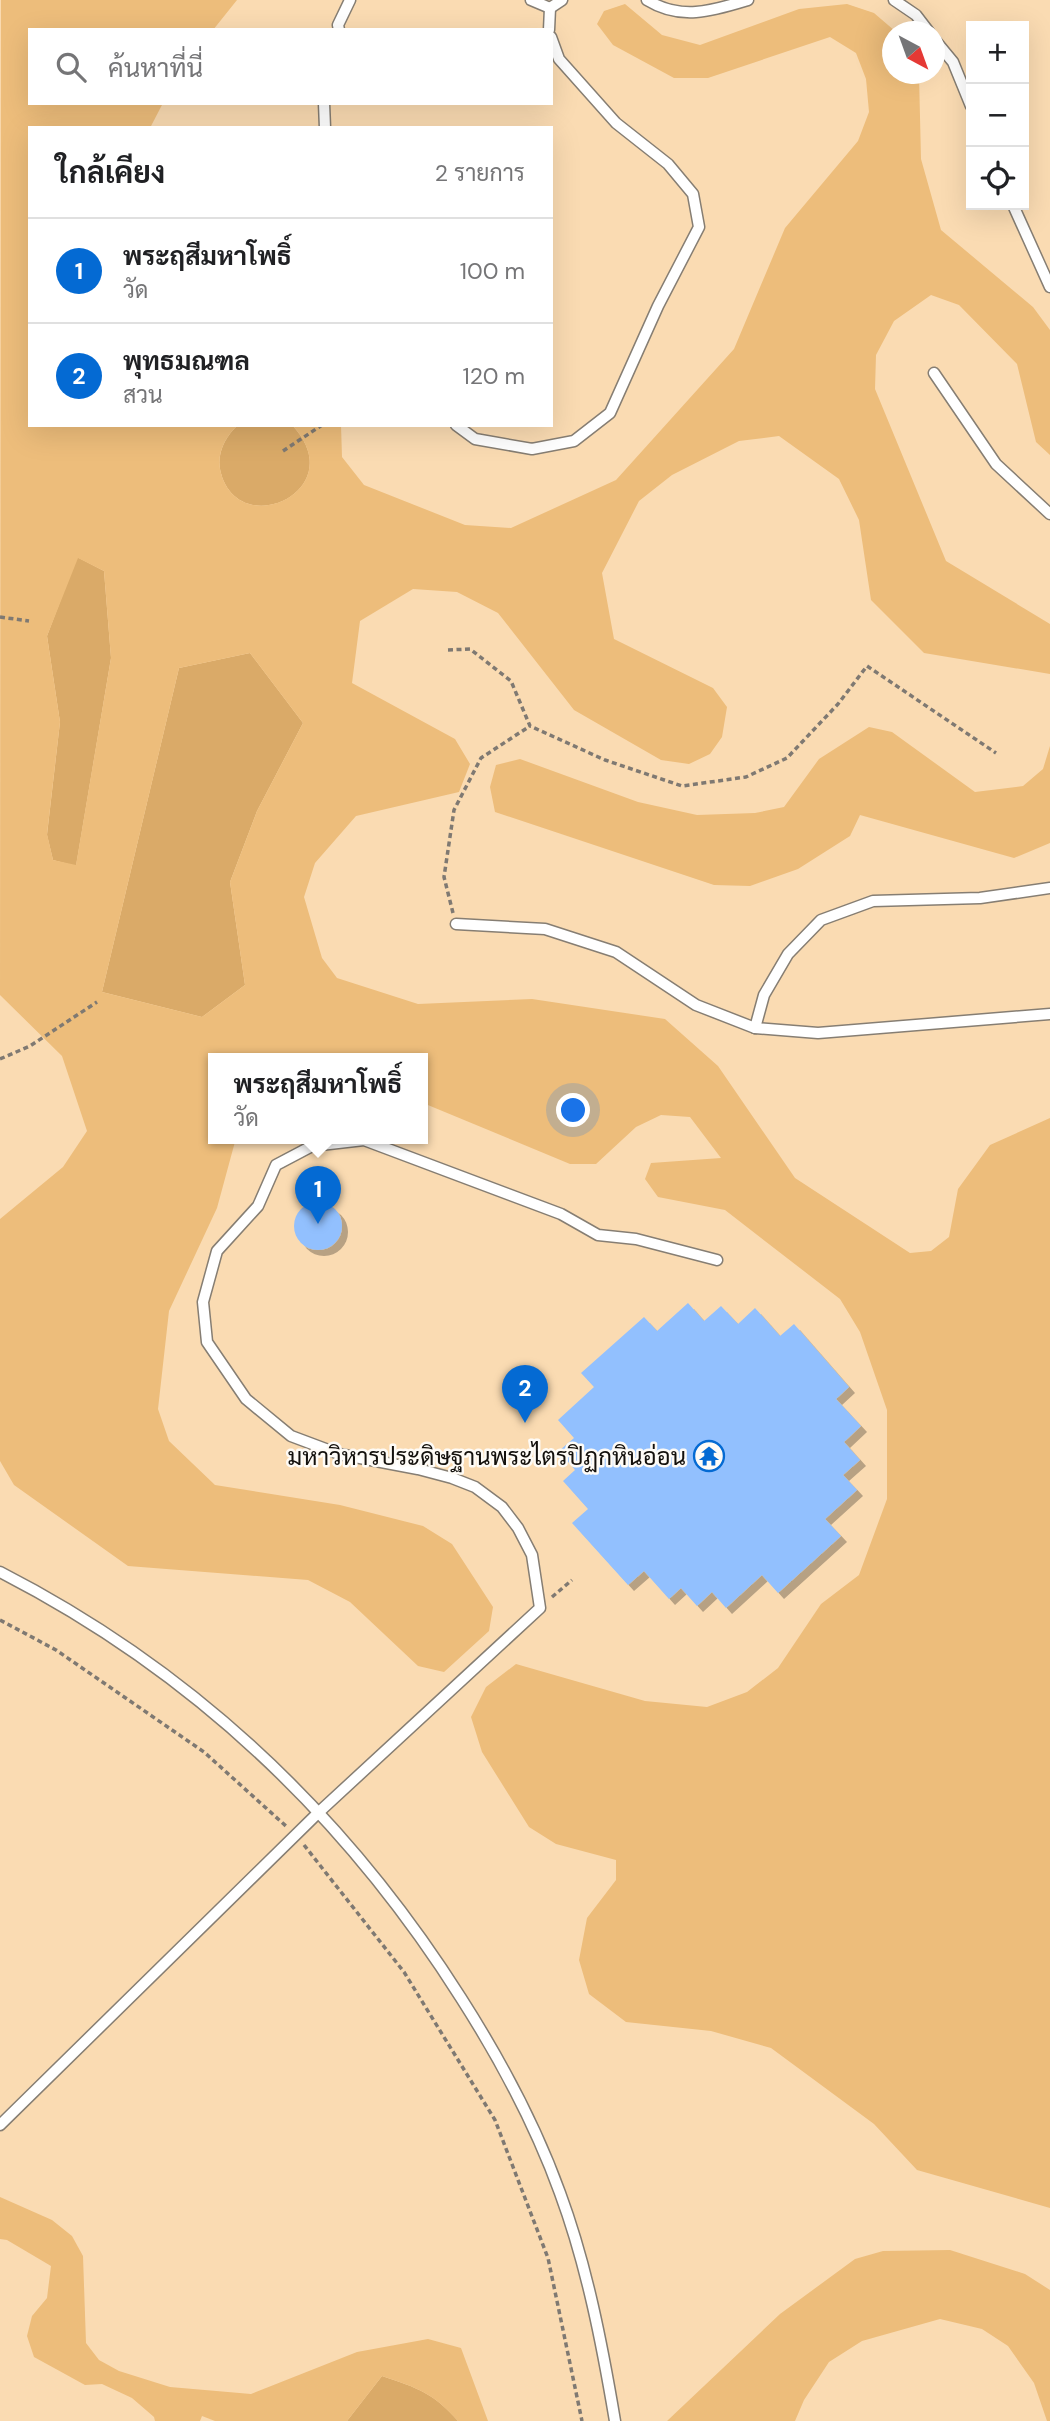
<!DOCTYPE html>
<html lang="th">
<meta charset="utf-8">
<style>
:root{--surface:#fff;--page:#f6f6f6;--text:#202124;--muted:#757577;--line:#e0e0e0;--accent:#046ad3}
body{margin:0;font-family:"DM Sans",Sarabun,sans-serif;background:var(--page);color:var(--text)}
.controls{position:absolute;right:21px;top:21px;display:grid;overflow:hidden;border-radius:0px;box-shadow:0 7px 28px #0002}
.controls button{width:63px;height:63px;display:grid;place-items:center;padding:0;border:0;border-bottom:2px solid var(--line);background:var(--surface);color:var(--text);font:35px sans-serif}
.compass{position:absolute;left:882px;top:21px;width:63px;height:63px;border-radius:50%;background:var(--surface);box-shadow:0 7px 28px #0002;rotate:139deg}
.you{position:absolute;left:574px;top:1111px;width:24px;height:24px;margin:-18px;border:5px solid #fff;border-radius:50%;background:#1a73e8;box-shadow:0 0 0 10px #1a73e833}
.badge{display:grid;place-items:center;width:46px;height:46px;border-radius:50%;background:var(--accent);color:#fff;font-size:23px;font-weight:700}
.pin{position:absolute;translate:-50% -58px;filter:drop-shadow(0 2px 4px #0008)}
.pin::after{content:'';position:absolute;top:37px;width:24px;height:21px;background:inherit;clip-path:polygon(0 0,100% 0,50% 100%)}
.popup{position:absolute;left:208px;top:1053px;width:220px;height:91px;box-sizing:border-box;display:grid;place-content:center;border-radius:0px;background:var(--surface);filter:drop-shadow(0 2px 5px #0005);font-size:23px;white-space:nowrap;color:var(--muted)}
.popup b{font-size:26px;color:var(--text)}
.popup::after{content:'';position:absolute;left:50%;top:100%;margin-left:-14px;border:14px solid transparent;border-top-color:var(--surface)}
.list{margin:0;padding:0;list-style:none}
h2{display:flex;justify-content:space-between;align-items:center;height:91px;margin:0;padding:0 28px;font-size:30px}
h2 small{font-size:23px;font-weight:400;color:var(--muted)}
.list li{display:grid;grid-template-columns:46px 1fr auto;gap:21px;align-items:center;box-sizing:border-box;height:105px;padding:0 28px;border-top:2px solid var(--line)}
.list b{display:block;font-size:26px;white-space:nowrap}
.list p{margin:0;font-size:23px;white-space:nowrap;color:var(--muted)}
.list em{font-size:23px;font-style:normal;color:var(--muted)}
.icon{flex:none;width:38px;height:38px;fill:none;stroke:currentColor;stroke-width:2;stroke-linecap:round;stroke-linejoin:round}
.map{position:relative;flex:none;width:1050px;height:2421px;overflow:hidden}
.search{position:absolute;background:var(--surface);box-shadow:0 7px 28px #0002;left:28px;top:28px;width:525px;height:77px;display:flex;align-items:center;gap:18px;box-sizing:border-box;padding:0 24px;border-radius:0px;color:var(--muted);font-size:26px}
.panel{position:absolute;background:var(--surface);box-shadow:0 7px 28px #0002;left:28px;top:126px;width:525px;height:301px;border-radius:0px}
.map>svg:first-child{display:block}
.green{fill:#fadbb2;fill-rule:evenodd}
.forest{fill:#daaa68}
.water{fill:#edbd7b;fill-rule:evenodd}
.building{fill:#92c0fe;filter:url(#shadow)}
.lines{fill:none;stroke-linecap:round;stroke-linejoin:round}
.service-casing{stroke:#867e73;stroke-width:13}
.path{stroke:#7f7972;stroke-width:3.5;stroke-dasharray:5 3.5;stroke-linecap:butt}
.service{stroke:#fff;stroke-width:10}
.labels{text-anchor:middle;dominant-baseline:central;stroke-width:5;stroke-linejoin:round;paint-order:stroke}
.poi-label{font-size:24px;fill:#13100c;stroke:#fefbf6;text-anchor:end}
</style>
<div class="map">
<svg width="1050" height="2421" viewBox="0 0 1050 2421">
<defs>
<filter id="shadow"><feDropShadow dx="6" dy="6" stdDeviation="0" flood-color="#0004"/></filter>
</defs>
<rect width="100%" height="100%" fill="#f6ede1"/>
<path class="green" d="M0,0H1050V2421H0ZM971,26H1024V205H971ZM30,30H551V103H30ZM892,32H934V74H892ZM30,128H551V425H30ZM213,1058H423V1138H213Z"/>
<g class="forest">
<path d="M238,425H292C354,491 235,544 220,469C217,452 226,436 238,425Z"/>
<path d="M77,557L104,571L111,658L76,866L53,860L47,835L60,722L47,636Z"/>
<path d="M250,653L303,723L257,811L230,882L245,985L202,1017L102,992L179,668Z"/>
<path d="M382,2376C418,2388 433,2393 458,2421H347Z"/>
</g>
<g class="water">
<path d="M1,0H237L213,30H30V103H163L150,128H30V425H238C226,436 217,452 220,469C235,544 354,491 292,425H341L342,457L364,485L465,525L511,528L616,480L734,349L785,228L858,141L869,112L866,79L856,53L830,37L708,78H674L613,45L597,24L604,11L625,4L662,35L700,45L799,9L847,4L874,13L895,31L892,32V74L919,75L921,159L941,230L1033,307L1050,330V455L1036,442L1017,364L959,305L931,295L894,321L876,355L875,389L946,561L1050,624V674L924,653L871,600L859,520L839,479L779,436L739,441L672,475L639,501L602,573L614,639L713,688L727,707L722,737L710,754L689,764L661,760L574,710L498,613L457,592L413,589L360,621L352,683L455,739L470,764L459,792L356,816L315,863L304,897L322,958L337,978L418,1004L532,999L665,1019L718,1066L795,1178L910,1253L931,1251L949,1237L958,1189L990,1145L1050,1118V2208L917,2170L874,2124L771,2048L711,2031L626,2022L589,1994L579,1960L587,1918L616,1880V1860L556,1844L529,1827L482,1752L471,1717L486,1687L516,1664L645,1701L707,1707L747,1692L778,1668L821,1604L859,1575L887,1499V1410L860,1332L840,1299L725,1210L658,1197L645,1179L651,1163L721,1158L690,1117L661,1115L636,1127L596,1164H570L423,1103V1058H213V1138H236L217,1208L169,1311L158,1409L169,1441L215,1485L340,1505L423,1526L452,1544L493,1607L489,1631L444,1672L418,1666L350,1602L308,1580L128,1566L14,1485L0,1461V1219L63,1167L87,1131L62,1056L0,995ZM78,558L104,571L111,658L76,865L53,860L47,834L60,722L47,636ZM250,653L303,723L257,811L230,882L245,985L202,1017L102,992L179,668Z"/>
<path d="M869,727L892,732L975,792L1023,786L1043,769L1050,746V843L1014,858L860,815L850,836L798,869L750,886L714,885L495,812L490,787L496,765L520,759L638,802L697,815L755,813L784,807L819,759Z"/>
<path d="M0,2197L52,2220L72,2236L83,2256L86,2343L99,2360L119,2371L170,2387L251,2394L357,2352L428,2339L461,2348L488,2421H458C433,2393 418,2388 382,2376L347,2421H215L202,2416L200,2421H155L154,2417L132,2398L102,2384L85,2385L34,2357L27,2336L32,2316L47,2298L51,2266L7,2240L0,2239Z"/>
<path d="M950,2250L1025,2274L1050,2290V2421H1047L1034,2383L1008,2346L982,2329L940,2319L862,2341L829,2362L804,2400L795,2421H667L780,2314L855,2259L883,2251Z"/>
</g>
<g class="building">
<circle cx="318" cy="1226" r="24"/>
<path d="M688,1303L704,1321L721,1306L738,1324L755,1308L780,1336L794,1324L849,1387L836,1399L861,1426L844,1442L860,1460L843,1475L857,1490L825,1519L841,1536L778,1593L762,1575L726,1608L712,1592L697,1606L681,1588L669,1599L644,1571L628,1585L572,1523L588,1509L563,1481L575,1470L559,1451L574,1438L558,1420L594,1387L581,1373L644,1317L657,1331Z"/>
</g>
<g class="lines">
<g class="service-casing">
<g id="service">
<path d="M531,0L550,8"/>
<path d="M647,0C681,21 712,11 748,0"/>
<path d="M894,0L916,15L929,32"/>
<path d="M550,8L562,0"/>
<path d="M339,30L338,25L350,0"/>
<path d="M549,30L550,8"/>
<path d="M934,39L953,62L971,106"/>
<path d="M324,103L325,128"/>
<path d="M1013,205L1050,287"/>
<path d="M934,373L996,464L1050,514"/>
<path d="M456,425L475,439L532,449L574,441L610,413L658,306L699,227L693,194L668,164L616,123L559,59L551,37"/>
<path d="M456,924L545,929L616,952L696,1005L755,1028L818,1033L1050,1014"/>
<path d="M755,1028L764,995L788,954L821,920L873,901L980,898L1050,888"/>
<path d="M0,1572C193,1671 345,1815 461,1998C500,2059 535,2124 560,2193C587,2266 602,2344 615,2421"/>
<path d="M0,2125L319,1812L540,1608L532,1555L518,1528L502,1507L475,1487L452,1478L418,1469L339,1454L291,1436L246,1399L207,1342L203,1302L217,1251L258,1206L276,1165L312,1146L364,1140L561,1214L598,1235L636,1239L717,1260"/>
</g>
</g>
<g class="path">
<path d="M283,451L322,425"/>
<path d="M0,617L29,621"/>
<path d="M448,650L470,649L511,681L530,726L605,760L682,786L746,777L787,758L838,704L867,666L996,753"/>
<path d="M453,913L444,877L454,810L481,758L530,726"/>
<path d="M0,1059L30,1046L97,1002"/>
<path d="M552,1597L572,1580"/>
<path d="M0,1620L56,1650L204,1752L287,1827"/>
<path d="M304,1845L404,1972L495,2120L548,2258L582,2421"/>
</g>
<use href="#service" class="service"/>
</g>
<defs>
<g id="temple-ring" transform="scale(1.575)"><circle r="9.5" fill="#fefbf6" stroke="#046ad3" stroke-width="1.5"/><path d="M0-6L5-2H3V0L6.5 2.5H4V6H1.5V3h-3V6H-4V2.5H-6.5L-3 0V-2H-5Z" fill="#046ad3"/></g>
</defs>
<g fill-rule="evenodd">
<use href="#temple-ring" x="709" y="1456"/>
</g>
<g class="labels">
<g class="poi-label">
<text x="686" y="1456">มหาวิหารประดิษฐานพระไตรปิฏกหินอ่อน</text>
</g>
</g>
</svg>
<div class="controls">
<button>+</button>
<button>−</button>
<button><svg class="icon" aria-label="locate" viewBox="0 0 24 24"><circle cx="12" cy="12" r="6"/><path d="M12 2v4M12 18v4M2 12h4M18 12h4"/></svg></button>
</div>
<svg class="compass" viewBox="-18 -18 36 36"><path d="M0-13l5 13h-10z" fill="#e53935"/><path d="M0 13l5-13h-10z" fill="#757577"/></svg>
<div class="you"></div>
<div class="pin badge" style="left:318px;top:1224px">1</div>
<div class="popup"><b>พระฤสีมหาโพธิ์</b>วัด</div>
<div class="pin badge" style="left:525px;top:1423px">2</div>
<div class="search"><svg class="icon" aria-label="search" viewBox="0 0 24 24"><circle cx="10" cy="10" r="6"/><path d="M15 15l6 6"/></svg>ค้นหาที่นี่</div>
<section class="panel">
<h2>ใกล้เคียง<small>2 รายการ</small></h2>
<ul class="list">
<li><span class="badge">1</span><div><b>พระฤสีมหาโพธิ์</b><p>วัด</p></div><em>100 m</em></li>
<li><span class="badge">2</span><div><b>พุทธมณฑล</b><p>สวน</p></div><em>120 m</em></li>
</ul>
</section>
</div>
